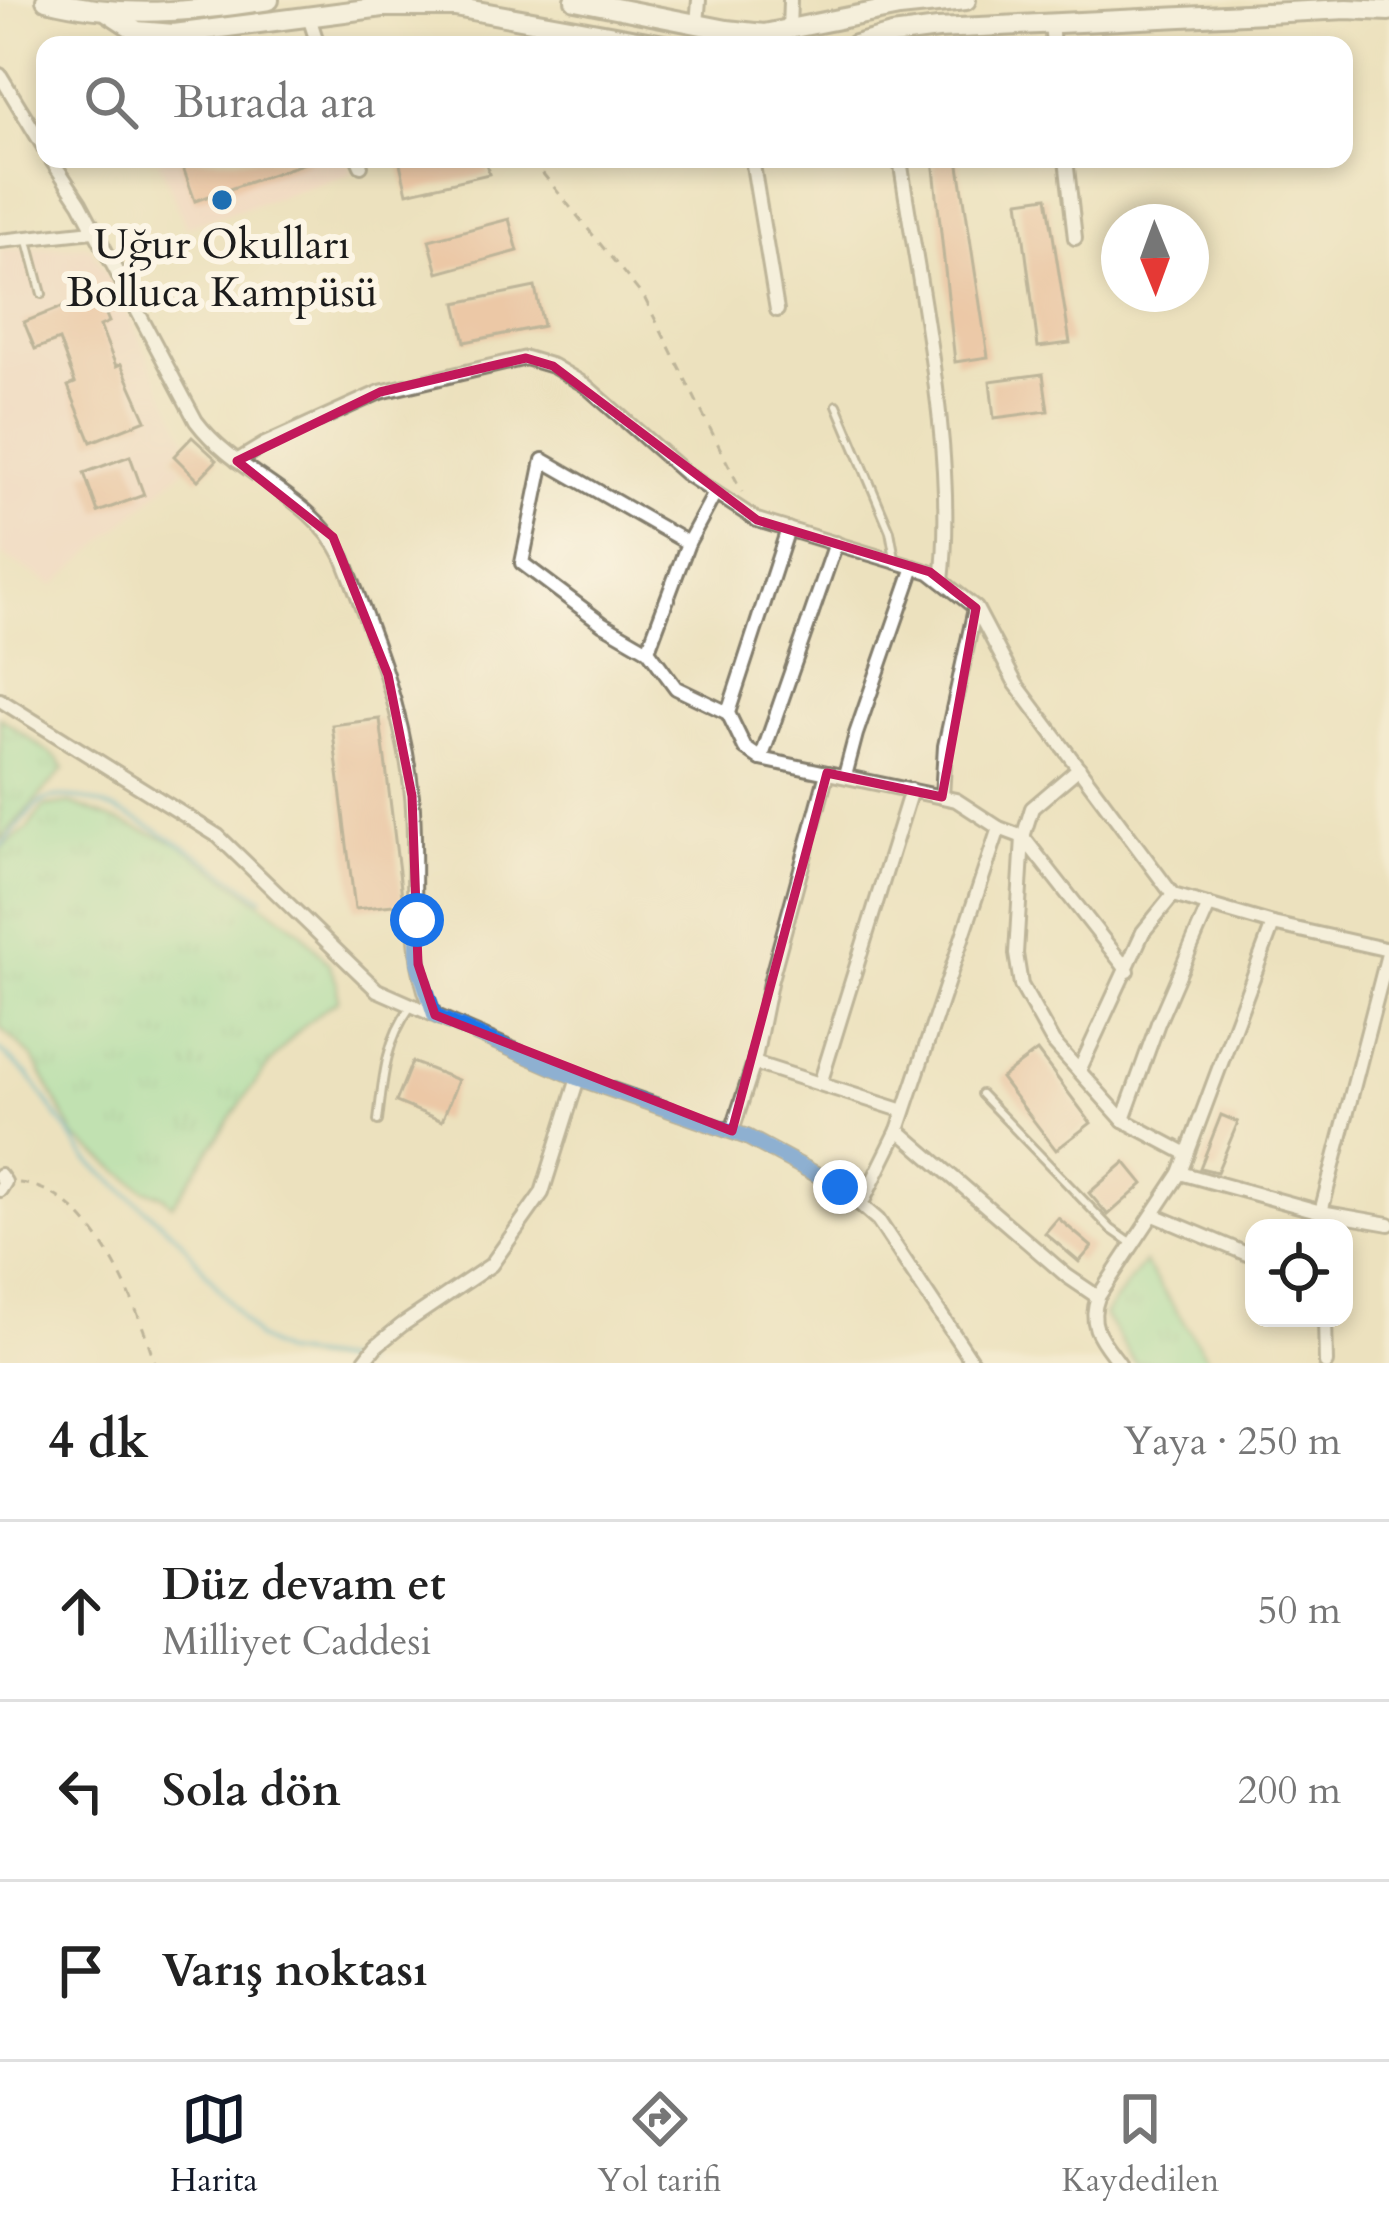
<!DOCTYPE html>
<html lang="tr">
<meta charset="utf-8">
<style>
:root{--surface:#fff;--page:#f6f6f6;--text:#222;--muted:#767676;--line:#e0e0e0;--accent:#111827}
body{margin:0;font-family:Cardo,serif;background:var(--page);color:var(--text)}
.controls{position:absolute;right:36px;bottom:36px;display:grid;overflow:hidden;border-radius:24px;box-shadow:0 6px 18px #0003}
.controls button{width:108px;height:108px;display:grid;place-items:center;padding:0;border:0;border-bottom:3px solid var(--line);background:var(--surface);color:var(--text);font:60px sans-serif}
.compass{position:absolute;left:1101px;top:204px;width:108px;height:108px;border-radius:50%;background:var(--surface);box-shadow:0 6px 18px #0003;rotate:179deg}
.stop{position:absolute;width:36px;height:36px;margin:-27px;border:9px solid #1a73e8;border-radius:50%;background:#fff}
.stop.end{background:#1a73e8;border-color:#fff;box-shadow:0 3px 12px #0008}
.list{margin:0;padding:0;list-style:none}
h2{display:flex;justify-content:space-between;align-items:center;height:156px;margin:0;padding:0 48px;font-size:51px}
h2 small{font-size:39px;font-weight:400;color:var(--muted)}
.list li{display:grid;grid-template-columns:78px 1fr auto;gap:36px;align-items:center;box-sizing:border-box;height:180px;padding:0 48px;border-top:3px solid var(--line)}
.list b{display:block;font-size:45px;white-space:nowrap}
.list p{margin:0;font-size:39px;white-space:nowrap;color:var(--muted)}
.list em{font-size:39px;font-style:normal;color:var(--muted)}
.icon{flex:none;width:66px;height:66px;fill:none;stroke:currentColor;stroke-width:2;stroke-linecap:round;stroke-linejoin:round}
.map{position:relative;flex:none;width:1389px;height:1363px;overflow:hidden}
.search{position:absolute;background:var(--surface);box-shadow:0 6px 18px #0003;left:36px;right:36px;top:36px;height:132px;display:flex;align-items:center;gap:30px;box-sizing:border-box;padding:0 42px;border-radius:24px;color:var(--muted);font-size:45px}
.sheet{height:696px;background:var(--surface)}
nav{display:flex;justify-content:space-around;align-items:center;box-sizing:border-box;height:168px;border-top:3px solid var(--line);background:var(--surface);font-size:33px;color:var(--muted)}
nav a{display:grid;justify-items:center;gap:6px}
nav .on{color:var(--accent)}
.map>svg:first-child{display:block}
.built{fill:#f7d1c9}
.grass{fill:url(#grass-tufts);stroke:#547e60;stroke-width:3}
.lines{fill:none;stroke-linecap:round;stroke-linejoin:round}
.stream{stroke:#45acc4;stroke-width:4.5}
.building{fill:#eaa88b}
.lane-casing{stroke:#847e6d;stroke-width:12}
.street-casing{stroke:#847e6d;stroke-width:18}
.secondary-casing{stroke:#847e6d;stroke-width:24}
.path{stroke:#847e6d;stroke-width:3;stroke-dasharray:9 9;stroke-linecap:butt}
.lane{stroke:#fff;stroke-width:6}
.street{stroke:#fff;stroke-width:12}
.secondary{stroke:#fff;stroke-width:18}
.route{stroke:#1a73e8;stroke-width:15}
.marked{fill:none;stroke:#c2185b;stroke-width:9;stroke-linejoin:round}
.poi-dot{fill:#1f6fb2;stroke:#fcf5e5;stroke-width:4.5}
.labels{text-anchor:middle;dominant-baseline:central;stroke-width:12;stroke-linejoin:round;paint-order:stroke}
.poi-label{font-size:42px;fill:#1c1c1c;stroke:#fcf5e5}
</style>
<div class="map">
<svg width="1389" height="1363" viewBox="0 0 1389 1363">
<defs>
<pattern id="grass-tufts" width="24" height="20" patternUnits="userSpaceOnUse" patternTransform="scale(3)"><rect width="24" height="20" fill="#8ce1a3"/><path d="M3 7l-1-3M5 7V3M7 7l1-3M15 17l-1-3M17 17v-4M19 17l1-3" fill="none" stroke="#78c08c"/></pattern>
</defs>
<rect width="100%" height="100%" fill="#fcf5e5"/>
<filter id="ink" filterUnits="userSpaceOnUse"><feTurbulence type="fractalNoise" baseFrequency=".00833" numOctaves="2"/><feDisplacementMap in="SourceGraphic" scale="24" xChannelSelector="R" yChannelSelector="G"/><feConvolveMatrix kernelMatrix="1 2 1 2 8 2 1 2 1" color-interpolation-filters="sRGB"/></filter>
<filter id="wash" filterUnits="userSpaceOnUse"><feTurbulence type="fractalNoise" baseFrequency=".004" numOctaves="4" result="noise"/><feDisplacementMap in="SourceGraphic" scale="48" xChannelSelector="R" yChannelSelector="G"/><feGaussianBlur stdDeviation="2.7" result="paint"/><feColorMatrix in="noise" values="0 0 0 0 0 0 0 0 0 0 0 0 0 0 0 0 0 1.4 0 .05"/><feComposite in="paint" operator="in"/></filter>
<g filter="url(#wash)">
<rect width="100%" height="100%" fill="#ece1be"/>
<g class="built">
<path d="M158,159H347L352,173L186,227Z"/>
<path d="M83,246L91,248L116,288L187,440L172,456L184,469L54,586L0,554V249Z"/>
</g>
<g class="grass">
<path d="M0,717L58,759L64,769L0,840Z"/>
<path d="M70,803L177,843L300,930L329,964L337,983L338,1001C275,1033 215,1148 172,1205L162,1195L144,1190L76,1138L33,1058L0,1027V849L26,830L44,807Z"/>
<path d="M1144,1262L1211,1363H1135L1104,1315Z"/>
</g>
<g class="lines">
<g class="stream">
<path d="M0,846C13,835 33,804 46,800C97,780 221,869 262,898"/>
<path d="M0,1050L29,1076L87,1159L180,1239L257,1338L283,1353L360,1363"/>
</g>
</g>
<g id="blocks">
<g class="building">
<path d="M180,159H308V162L195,201Z"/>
<path d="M399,159H485L489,174L407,193Z"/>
<path d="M933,159H958L988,357L955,362Z"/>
<path d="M1047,197L1070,343L1038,347L1019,201Z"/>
<path d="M509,219L518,251L438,273L429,240Z"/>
<path d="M535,287L543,326L465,342L456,303Z"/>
<path d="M97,293L109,322L100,326L116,366L121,364L146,420L91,442L68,386L75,383L59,340L35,349L24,322Z"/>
<path d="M1043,374L1048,411L994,418L990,381Z"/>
<path d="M192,437L217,460L198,480L174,456Z"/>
<path d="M130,456L144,495L98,512L84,473Z"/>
<path d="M380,719L403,904L355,909L332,725Z"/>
<path d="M1037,1051L1091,1123L1056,1150L1001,1078Z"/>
<path d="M412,1062L458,1080L442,1121L396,1102Z"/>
<path d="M1221,1115L1238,1122L1217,1172L1200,1168Z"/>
<path d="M1125,1162L1143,1184L1108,1215L1089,1193Z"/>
<path d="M1058,1218L1092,1247L1079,1262L1045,1233Z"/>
</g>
</g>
</g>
<g filter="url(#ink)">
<use href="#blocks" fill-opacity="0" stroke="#847e6d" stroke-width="3"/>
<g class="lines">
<g class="lane-casing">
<g id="lane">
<path d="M28,241L42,294"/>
<path d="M837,405L890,531L895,558"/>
<path d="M981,1094L1111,1229L1131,1243"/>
<path d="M378,1121C383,1080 385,1042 410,1008"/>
</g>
</g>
<g class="street-casing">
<g id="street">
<path d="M309,17L318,45"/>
<path d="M1051,23L1053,45"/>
<path d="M697,24L699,0"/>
<path d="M789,31L790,0"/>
<path d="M0,75L45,149"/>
<path d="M51,159L80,203L196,421C237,476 312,494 343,558C374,636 404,712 412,796C419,865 404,952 434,1014"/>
<path d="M358,159L361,166"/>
<path d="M752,159L777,310"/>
<path d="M900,159C919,289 957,452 942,581"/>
<path d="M1066,159L1075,238"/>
<path d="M0,241L93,231"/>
<path d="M237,461L265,444L380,392L526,358L553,366L585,385L685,473L757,520L930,572L976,608L1016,684L1173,895L1273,924L1389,950"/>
<path d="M788,529L728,713L745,748L761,759L956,800L999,828L1023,837L1128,971"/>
<path d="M688,543L543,460L522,563L603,624L648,650L676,688L728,713"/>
<path d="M648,650L688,543L715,493"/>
<path d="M0,700L218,836L377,990L578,1078L747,1137L840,1187L878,1220L973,1363"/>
<path d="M761,759L836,543"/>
<path d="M1079,768L1032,808L1023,837L1016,954L1021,985L1053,1042L1123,1120L1187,1154"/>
<path d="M845,776L856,734L914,567"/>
<path d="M942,797L945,746L975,609"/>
<path d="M754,1063L904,1111"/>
<path d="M1079,1071L1143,932L1173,895"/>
<path d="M820,1084L911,790"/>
<path d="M1123,1120L1158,1023L1209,905"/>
<path d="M898,1130L1067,1276L1098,1297L1180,1173L1273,924"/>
<path d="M732,1131L754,1063L770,983L827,773"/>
<path d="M1180,1173L1321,1212L1389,1224"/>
<path d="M0,1175L5,1182L0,1190"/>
<path d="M861,1205L898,1130L999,828"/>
<path d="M1154,1215L1254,1257"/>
<path d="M1322,1228L1321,1212L1389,950"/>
<path d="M1098,1297C1087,1326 1102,1340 1119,1363"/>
<path d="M1325,1318L1326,1363"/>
<path d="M363,1363L376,1346L402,1325L491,1265L542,1193L578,1078"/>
</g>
</g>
<g class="secondary-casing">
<g id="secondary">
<path d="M46,0C120,19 194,12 269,0"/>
<path d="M575,0L727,30L764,34L899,7L966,0"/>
<path d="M108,12L137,31L174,34L383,7H455L664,45"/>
<path d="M855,45L892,35L938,29L1347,9L1389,11"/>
</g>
</g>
<g class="path">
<path d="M473,45L476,29"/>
<path d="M531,159L645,299L742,492"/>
<path d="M19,1183C94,1191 135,1300 155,1363"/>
</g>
<use href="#lane" class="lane"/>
<use href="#street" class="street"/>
<use href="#secondary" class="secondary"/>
</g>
</g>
<g class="lines" filter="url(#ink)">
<path class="route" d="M417,920L418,964L435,1016L578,1078L747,1137L840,1187"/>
</g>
<path d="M0 0H1389V1363H0ZM526,358L553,366L757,520L930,572L976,608L942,797L827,773L732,1131L435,1015L418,964L412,796L388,675L333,537L237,461L380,392Z" fill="#ece1be" fill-opacity=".55" fill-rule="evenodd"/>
<path class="marked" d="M526,358L553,366L757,520L930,572L976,608L942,797L827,773L732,1131L435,1015L418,964L412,796L388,675L333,537L237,461L380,392Z"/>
<circle class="poi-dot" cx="222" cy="200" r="12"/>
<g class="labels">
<g class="poi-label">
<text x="222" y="244">Uğur Okulları<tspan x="222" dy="48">Bolluca Kampüsü</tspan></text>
</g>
</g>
</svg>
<div class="controls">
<button><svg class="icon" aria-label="locate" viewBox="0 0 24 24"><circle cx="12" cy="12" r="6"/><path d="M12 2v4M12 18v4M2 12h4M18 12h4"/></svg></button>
</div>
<svg class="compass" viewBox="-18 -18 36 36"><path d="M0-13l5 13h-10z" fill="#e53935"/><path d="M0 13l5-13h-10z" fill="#767676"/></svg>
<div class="stop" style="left:417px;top:920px"></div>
<div class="stop end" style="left:840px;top:1187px"></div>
<div class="search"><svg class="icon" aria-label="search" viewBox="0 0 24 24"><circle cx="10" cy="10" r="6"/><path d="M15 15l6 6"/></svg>Burada ara</div>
</div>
<section class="sheet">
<h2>4 dk<small>Yaya · 250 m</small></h2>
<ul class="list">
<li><svg class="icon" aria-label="ahead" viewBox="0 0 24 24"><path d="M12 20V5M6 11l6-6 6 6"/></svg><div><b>Düz devam et</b><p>Milliyet Caddesi</p></div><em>50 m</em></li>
<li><svg class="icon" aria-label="left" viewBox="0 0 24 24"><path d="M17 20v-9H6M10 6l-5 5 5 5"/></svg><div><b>Sola dön</b></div><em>200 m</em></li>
<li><svg class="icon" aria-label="arrive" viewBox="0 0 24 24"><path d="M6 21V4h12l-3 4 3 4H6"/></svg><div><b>Varış noktası</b></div></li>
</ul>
</section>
<nav>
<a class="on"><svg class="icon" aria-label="map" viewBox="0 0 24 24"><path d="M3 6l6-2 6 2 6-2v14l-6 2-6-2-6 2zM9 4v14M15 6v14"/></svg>Harita</a>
<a><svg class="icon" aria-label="directions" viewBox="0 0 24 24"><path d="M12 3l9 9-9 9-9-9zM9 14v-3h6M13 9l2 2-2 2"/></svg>Yol tarifi</a>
<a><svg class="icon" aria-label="saved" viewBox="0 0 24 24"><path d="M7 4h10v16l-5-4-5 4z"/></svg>Kaydedilen</a>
</nav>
